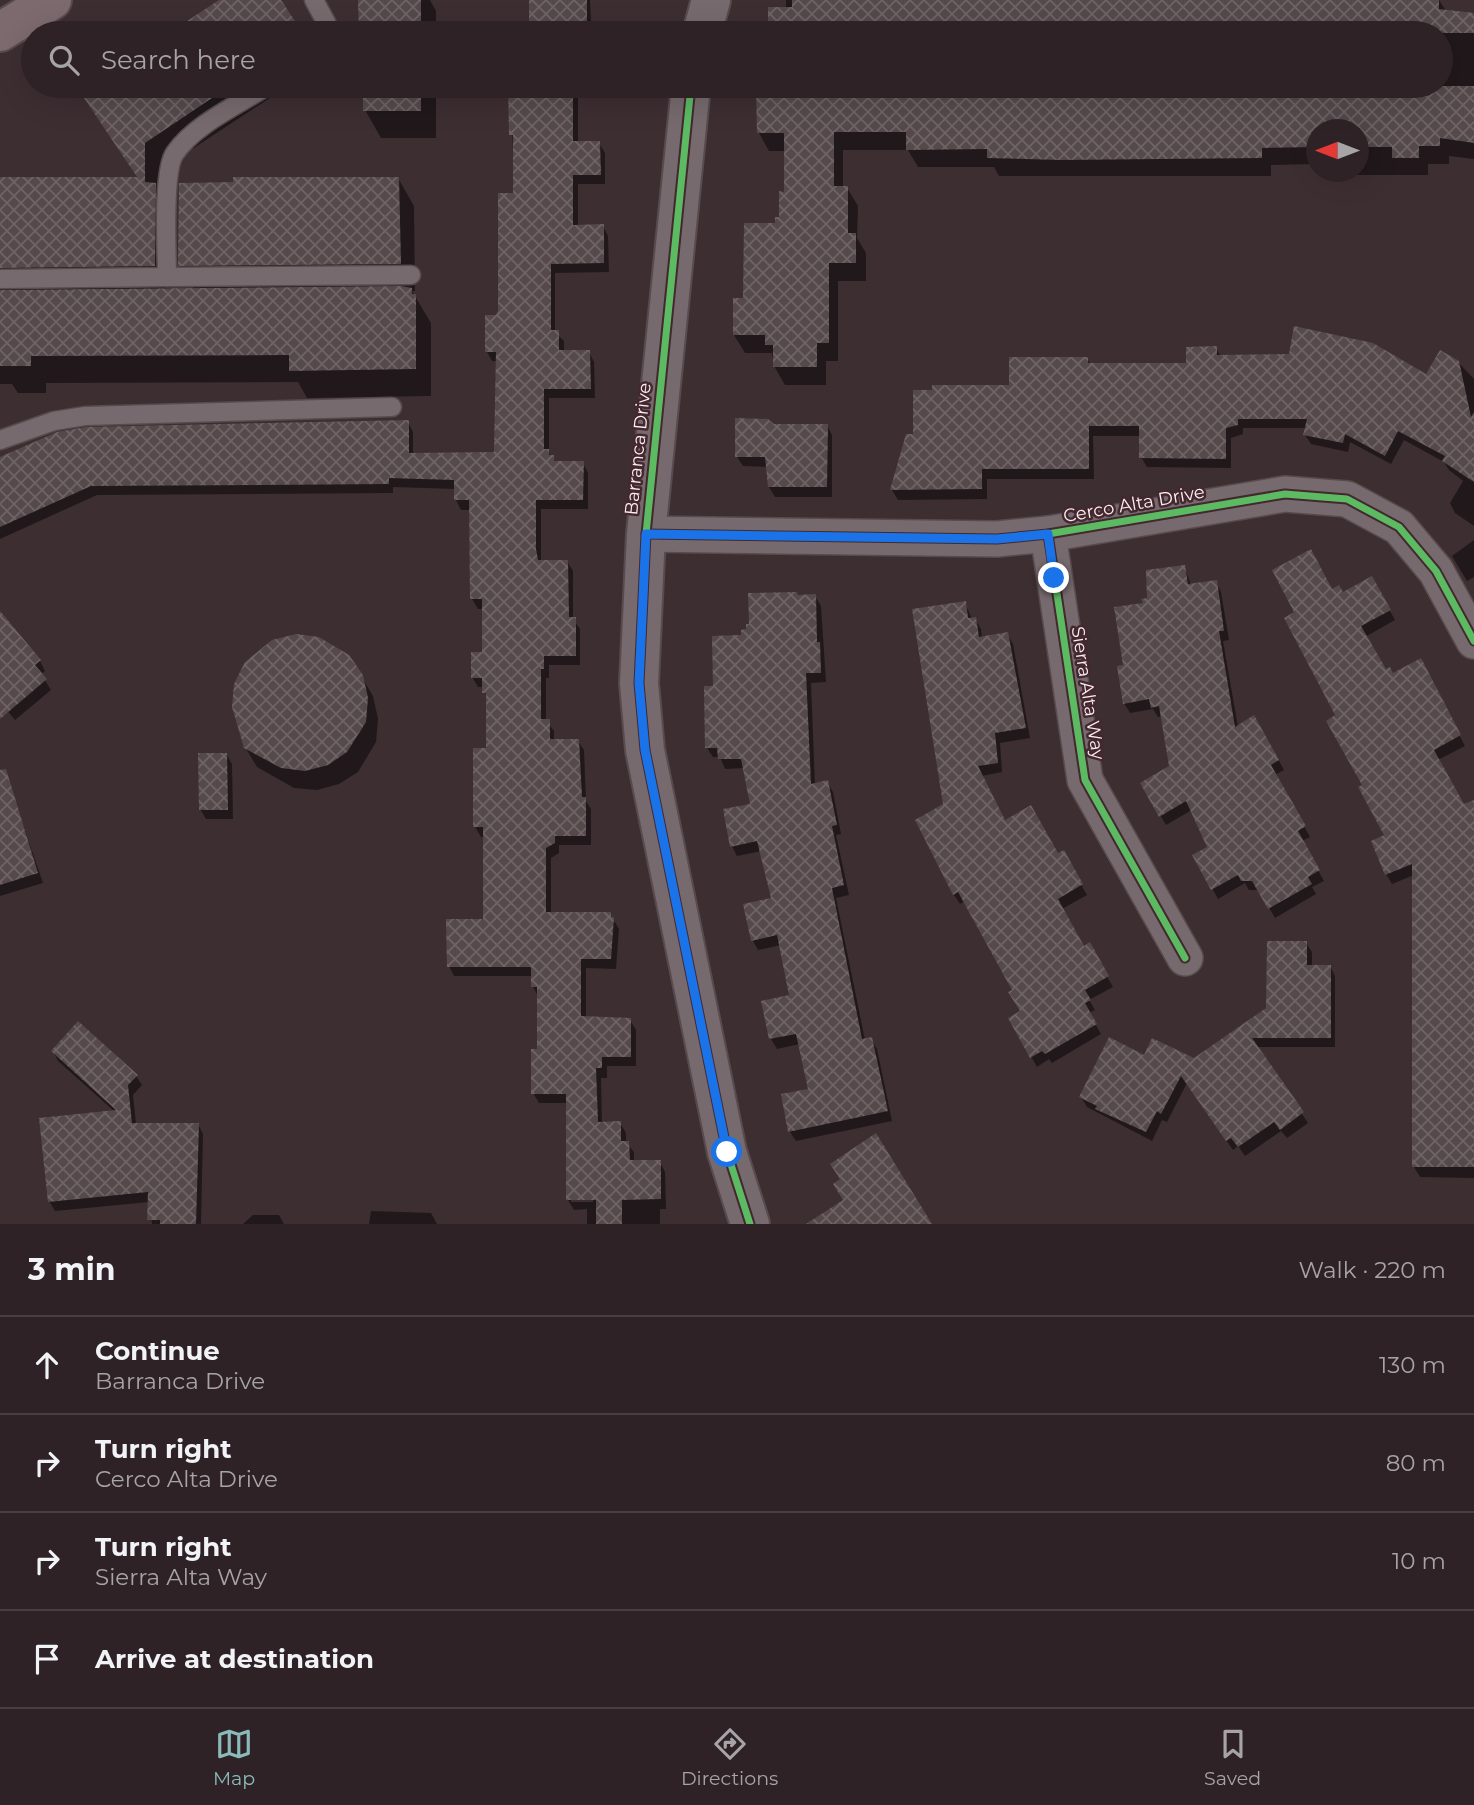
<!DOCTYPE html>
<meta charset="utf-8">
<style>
:root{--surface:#2e2226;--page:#3a2f32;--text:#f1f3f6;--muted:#a7a4a7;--line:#493f43;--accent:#8bbbb9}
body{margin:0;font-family:Montserrat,sans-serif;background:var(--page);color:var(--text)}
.compass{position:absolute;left:1306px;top:119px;width:63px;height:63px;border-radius:50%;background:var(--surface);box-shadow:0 7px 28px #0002;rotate:270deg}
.stop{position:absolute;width:21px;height:21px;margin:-16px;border:5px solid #1a73e8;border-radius:50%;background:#fff}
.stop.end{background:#1a73e8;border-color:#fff;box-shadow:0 2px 7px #0008}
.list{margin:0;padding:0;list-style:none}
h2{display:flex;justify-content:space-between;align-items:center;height:91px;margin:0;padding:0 28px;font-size:30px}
h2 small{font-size:23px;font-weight:400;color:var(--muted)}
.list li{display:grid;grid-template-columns:46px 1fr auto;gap:21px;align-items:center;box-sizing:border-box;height:98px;padding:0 28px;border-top:2px solid var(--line)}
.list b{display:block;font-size:26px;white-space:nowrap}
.list p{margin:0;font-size:23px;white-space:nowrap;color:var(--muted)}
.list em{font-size:23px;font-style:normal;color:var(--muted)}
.icon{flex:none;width:38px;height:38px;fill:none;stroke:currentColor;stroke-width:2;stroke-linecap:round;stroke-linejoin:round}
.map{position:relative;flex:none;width:1474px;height:1224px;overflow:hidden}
.search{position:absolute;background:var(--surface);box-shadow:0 7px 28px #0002;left:21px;right:21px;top:21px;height:77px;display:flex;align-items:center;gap:18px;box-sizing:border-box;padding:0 24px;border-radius:38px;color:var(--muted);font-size:26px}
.sheet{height:483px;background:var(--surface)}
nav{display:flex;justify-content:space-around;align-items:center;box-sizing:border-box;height:98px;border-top:2px solid var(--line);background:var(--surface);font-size:19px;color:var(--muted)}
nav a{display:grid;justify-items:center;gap:4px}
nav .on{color:var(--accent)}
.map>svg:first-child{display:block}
.shadow{fill:#0007;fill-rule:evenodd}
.building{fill:url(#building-cross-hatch)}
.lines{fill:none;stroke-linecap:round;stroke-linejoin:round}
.lane-casing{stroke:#574b4e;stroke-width:21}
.street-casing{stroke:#574b4e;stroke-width:38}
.secondary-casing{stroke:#574b4e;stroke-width:42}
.primary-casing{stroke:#574b4e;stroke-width:42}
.lane{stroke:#776a6e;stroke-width:18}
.street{stroke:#776a6e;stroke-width:35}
.secondary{stroke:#776a6e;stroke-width:38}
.primary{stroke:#7c6a6e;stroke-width:38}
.cycleway-casing{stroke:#43282f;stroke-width:11}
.cycleway{stroke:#5cba63;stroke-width:7}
.route{stroke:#1a73e8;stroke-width:9}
.labels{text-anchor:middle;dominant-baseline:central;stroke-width:5;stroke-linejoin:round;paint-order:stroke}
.street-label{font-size:18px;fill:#fdeef1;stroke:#43282f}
</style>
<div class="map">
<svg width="1474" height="1224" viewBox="0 0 1474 1224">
<defs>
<pattern id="building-cross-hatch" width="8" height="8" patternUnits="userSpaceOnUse" patternTransform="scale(1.75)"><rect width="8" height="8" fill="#55494c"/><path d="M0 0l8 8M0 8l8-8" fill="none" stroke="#6e6466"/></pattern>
</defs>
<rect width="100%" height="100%" fill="#3d2e32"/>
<g class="shadow">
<path d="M222,0H279L301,33H172Z"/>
<path d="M361,0H430L436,11V33H362Z"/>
<path d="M530,0H590L591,22H614L619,33H530Z"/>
<path d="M786,0H1439L1446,11L1474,15V159L1449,156V164H1428V175H1335L1333,172H1358V130H1316V164L1271,165V176H999L994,167H918L908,150H843V188H847L858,206L857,238L866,253V281H838V361H826V385H785L774,366L772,353H745L734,335L745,300L781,218L786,194V151H769L759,133L764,86H1441V33H769V9H786Z"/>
<path d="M94,86H288L159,171V192L171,212L170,291H195L180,265L398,178L414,206L415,291H412L431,323V396L307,398L298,382L46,383V393H18L12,384H0V179H138L83,93Z"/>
<path d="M364,86H436V138H381L365,110Z"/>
<path d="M510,86H578V143H599L605,153V184H578V226H603L608,236L609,272L555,273V332L564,341V352H589L594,362L595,398H549V453L556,463H583L588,473V509H541V561H567L573,571V619L580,629V665H549V678H546V721L554,731V741H578L584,750L586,801L591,809V845H559V853L551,858V914H610L619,929L616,969L586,968V1018L630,1020L636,1030V1066H607V1078H601L602,1123H620L626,1133V1143L634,1152V1162H660L665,1172L666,1209H660V1224H587V1209L574,1210L568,1200V1103H539L533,1093L538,1051V996L533,987V976H454L449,966L484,920V837H481L475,827L488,750V701L484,687H478L472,677L483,654V609H478L472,599L471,510H461L456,500V489L393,487V493L97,495L0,539V459L408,422L413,432V455L496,453L497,361H492L487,352L500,312L515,195ZM571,1198H593V1202H571Z"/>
<path d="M1216,348L1221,357L1427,376L1458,362L1474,379V526L1455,513L1450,503L1463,481L1449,470L1444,462L1404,440L1391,464L1350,442L1348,452L1311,444L1305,435L1306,428H1243V434L1231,438V468L1147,467L1141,457V436H1093L1094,479H987V499L898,500L892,490L907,436H914L1011,387L1087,359L1091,365H1188Z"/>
<path d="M774,425H827L832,435V497H775L769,487L768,467L743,466L737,457Z"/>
<path d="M1474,540V577L1467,581L1452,556Z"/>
<path d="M1184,566L1191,585L1216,582L1221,592L1229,640L1223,641L1238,727L1278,759L1284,770L1275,775L1310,837L1302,841L1324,881L1312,887L1316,894L1275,918L1259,890H1249L1245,883L1218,899L1195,856L1209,848L1192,810L1166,825L1142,784L1171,767L1163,716L1158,717L1153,709L1130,713L1124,703L1125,667L1145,604Z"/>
<path d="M1372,579L1395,620L1365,637L1386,671L1393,675L1425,670L1465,746L1438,760L1463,806L1474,802V1178L1420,1177L1414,1167V875L1392,884L1386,874L1387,836L1337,716L1332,591L1343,594Z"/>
<path d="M798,596H815L821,606L826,682L811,683L815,785L827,782L833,792L841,834L836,835L849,895L836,898L865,1040L871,1039L877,1049L892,1121L796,1141L790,1132L810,1090L800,1044L777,1049L771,1039L763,1002L791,997L781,945L758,950L753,941L745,906L774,899L762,851L737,856L732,846L752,805L745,768L725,769L720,757H713L707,748L715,687L742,637Z"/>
<path d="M965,603L972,619H975L981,629L982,638L1007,634L1013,644L1030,738L1000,743L1002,772L982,776L1004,822L1058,856L1063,853L1087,895L1062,909L1083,948L1089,945L1113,987L1089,1000L1095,1010L1089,1013L1101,1034L1052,1063L1049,1059L1037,1067L1010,1019L1022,1012L1015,990L965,901L960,904L954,895L917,820L945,805Z"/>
<path d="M0,614L40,661L45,671L41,674L51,690L15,720L0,702Z"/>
<path d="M361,676L373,696L378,719L376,742L358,772L339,784L317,790L294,788L257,767L245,747Z"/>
<path d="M226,754L232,764L233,819H206L200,809Z"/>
<path d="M9,784L43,883L0,896V787Z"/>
<path d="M1306,943L1312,952V966H1330L1335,976V1047H1257L1308,1123L1287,1138L1281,1131L1245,1156L1238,1146L1233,1150L1187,1083L1167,1122L1162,1120L1152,1141L1087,1107L1081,1097L1145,1057L1194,1060L1268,1009Z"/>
<path d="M53,1051L136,1076L142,1085L133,1095L136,1124H198L203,1134L201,1224H152L149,1202L55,1211L49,1201L114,1111L58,1061Z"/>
<path d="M371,1211L431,1213L437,1224H369Z"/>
<path d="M253,1215H279L284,1224H243Z"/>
</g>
<g class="building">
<path d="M219,0H281L303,33H169Z"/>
<path d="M358,0H421V33H359Z"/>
<rect x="529" y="0" width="58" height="33"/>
<path d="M792,0H1439V9L1474,13V33H768V7H792Z"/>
<path d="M76,86H230L145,143V182L156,183L155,266L0,268V177H137Z"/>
<rect x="363" y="86" width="58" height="25"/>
<path d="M508,86H573V141H600L601,175H573V225L604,224V263L551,264V330H559V350H590L591,389H544V449H549V455H554V461H584L583,500H536V549L538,560H568L569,617H576V656H544V669H541V719H550V739H579L582,797H586V836H555V843L546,848V912H611V917H614L611,959H581V1016L631,1018V1057H602V1068H596L598,1122L621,1121V1141H629L630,1160H661V1199L622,1200V1224H596V1200H566V1094H531V1049H537V987H531V967H447L446,919H483V827H473V748H486V693H482V678H471V652H482V599H470L469,500H454V480L389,478V484L91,486L0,527V457L57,432L86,427L409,420V453L494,452L496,352H485V315H496L498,311V193H513V135H509Z"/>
<path d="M774,86H1474V143L1440,138V146H1419V158H1392V147H1359V130H1317V147L1262,148V158L1060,160L987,158V149L906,150V132H834V186H848V233H856V263H829V343H817V367H773V345H765V335H733V298H743L744,223H775V217H779V191L784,192V133H757L756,89H774Z"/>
<path d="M233,177H399L401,264L178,266L179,183L233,182Z"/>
<path d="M401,286L412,288V294H416V369L289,371V355L31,356V366H0V290Z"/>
<path d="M1294,326L1373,343L1426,374L1440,350L1459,361L1471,417L1474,412V482L1442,461L1445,456L1398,431L1385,456L1345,434L1343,443L1303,435L1307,419H1238V425L1226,428V459L1139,458V426H1089V469H982V489L890,490L906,434H913V390H932V385H1009V357H1088V363H1186V347L1217,346V355L1289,354Z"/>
<path d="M735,418L768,419L774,424H828L827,487H768L765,457H735Z"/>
<path d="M1311,549L1332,589L1339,585L1343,592L1372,576L1391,610L1361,626L1386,669L1390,667L1393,673L1421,658L1461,735L1434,750L1464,804L1474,800V1167H1412V864L1385,875L1371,841L1384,835L1358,787L1362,785L1326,721L1335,715L1284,618L1294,612L1272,570Z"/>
<path d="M1185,565L1188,584L1217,580L1224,631H1219L1235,727L1254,715L1279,760L1271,765L1306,826L1298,831L1320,870L1308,877L1312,884L1268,909L1252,881H1241L1238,875L1211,890L1192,855L1207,847L1186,801L1159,817L1140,783L1169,766L1159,706L1151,708L1149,699L1123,704L1117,666L1123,665L1114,607L1143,603L1141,599L1147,598L1146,570Z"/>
<path d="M797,592L798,595L816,594L817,642H820L821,673H806L811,784L828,780L837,825L832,826L844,885L832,888L862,1039L872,1037L888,1111L788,1132L781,1094L808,1089L796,1034L769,1039L761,1001L789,995L777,935L751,941L743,904L771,898L757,841L730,847L723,809L750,804L741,759H718L717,748H705L704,686H713L712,636L741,635V630L746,629V624H749L748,593Z"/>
<path d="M966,601L968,618L976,617L979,637L1008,632L1026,728L995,733L998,763L978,766L1005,820L1031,805L1058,853L1064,850L1083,884L1058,899L1084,946L1090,942L1109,976L1085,990L1091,1000L1085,1003L1097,1024L1045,1054L1042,1051L1030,1058L1008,1018L1020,1011L1008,992L1012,990L958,892L953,895L915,820L943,804L912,609Z"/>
<path d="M0,611L41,660L35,665L47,679L0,719Z"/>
<path d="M296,634L319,637L349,655L363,675L368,698L366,722L347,752L328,765L305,771L281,768L244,748L232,707L234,684L245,662L272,640Z"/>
<path d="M198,753H227L228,810H199Z"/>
<path d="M6,769L38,873L0,885V770Z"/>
<path d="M1267,941H1307V965H1331V1038H1252L1304,1112L1280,1130L1274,1122L1238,1147L1231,1138L1226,1141L1181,1076L1161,1114L1157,1111L1146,1132L1095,1109L1097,1106L1079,1097L1109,1037L1144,1055L1152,1038L1194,1058L1266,1008Z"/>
<path d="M78,1021L138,1075L128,1085L132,1123H199L196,1224H160V1220H147L148,1192L48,1202L39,1118L116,1110L51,1051Z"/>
<path d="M876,1133L932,1224H806L843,1200L833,1184L840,1179L830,1164Z"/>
</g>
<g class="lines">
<g class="lane-casing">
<g id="lane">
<path d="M314,0L327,24V33"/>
<path d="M167,277L411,275"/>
<path d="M0,279L167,277C167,253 162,171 175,153C195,124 238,105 267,86"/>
<path d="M0,440L54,421L85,416L392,407"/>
</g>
</g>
<g class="street-casing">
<g id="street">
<path d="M646,534L997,539L1048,534L1285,494L1347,499L1399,527L1436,571L1474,641"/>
<path d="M1048,534L1085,780L1185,958"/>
</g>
</g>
<g class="secondary-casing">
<g id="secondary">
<path d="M702,33L711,0"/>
<path d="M691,86L646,534L639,683L645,750L727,1152L750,1224"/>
</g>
</g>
<g class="primary-casing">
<path id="primary" d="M0,32L52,0"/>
</g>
<use href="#lane" class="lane"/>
<use href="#street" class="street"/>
<use href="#secondary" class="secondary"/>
<use href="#primary" class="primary"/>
<g class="cycleway-casing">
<g id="cycleway">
<path d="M691,86L646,534L639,683L645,750L727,1152L750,1224"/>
<path d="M646,534L997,539L1048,534L1285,494L1347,499L1399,527L1436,571L1474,641"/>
<path d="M1048,534L1085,780L1185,958"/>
</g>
</g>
<use href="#cycleway" class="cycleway"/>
</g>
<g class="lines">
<path class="route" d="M727,1152L645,750L639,683L646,534L997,539L1048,534L1054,578"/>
</g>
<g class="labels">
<g class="street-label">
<text transform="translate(638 449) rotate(-84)">Barranca Drive</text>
<text transform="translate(1134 504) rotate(-10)">Cerco Alta Drive</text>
<text transform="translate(1088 693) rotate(81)">Sierra Alta Way</text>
</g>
</g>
</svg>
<svg class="compass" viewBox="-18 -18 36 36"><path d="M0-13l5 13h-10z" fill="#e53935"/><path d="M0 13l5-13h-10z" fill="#a7a4a7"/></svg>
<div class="stop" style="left:727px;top:1152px"></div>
<div class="stop end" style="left:1054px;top:578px"></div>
<div class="search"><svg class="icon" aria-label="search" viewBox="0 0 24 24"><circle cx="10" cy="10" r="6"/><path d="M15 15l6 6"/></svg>Search here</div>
</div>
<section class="sheet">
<h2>3 min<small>Walk · 220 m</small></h2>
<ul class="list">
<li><svg class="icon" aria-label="ahead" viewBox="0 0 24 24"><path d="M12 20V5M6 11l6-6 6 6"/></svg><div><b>Continue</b><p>Barranca Drive</p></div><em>130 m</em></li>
<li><svg class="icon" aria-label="right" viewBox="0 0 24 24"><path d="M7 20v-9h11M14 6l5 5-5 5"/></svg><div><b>Turn right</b><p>Cerco Alta Drive</p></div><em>80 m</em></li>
<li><svg class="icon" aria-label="right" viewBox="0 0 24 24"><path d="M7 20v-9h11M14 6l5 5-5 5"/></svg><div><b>Turn right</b><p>Sierra Alta Way</p></div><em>10 m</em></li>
<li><svg class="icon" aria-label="arrive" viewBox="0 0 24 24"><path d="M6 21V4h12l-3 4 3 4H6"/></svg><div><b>Arrive at destination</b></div></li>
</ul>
</section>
<nav>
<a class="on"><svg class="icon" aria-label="map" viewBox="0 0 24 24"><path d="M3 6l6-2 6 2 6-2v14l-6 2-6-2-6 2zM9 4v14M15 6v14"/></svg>Map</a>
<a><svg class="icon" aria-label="directions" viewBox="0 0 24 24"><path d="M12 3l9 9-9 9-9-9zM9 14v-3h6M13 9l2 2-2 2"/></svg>Directions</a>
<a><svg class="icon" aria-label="saved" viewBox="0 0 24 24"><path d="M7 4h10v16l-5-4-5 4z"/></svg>Saved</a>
</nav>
